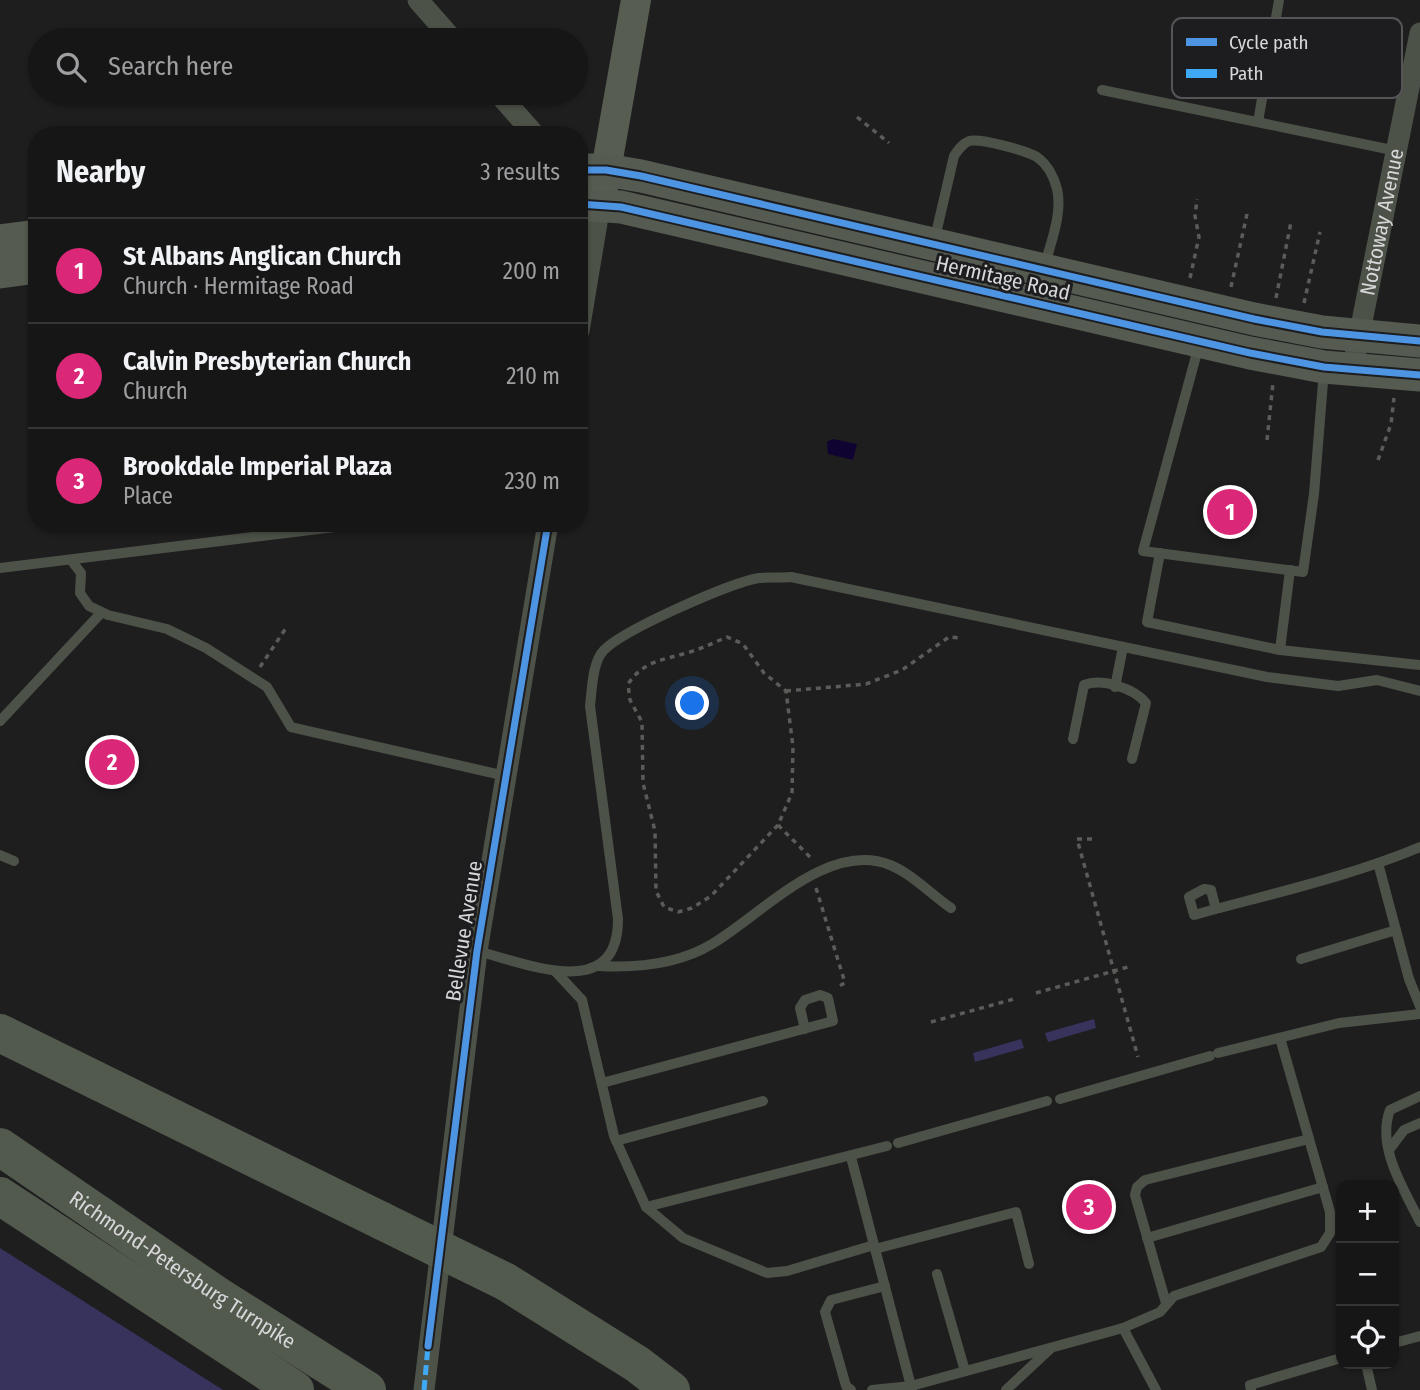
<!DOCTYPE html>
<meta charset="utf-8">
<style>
:root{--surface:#161617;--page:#232324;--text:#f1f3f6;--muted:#9e9fa1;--line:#353536;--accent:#db2777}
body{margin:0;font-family:"Fira Sans Condensed",sans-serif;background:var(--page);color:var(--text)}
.controls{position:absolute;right:21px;bottom:21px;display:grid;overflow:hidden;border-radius:14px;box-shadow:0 2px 5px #0004}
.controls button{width:63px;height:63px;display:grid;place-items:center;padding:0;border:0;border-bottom:2px solid var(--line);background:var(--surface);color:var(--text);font:35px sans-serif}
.you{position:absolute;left:693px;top:704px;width:24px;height:24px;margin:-18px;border:5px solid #fff;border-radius:50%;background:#1a73e8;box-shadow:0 0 0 10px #1a73e833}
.badge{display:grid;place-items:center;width:46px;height:46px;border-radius:50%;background:var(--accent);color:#fff;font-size:23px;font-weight:700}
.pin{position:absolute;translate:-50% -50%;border:4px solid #fff;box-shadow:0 2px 7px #0006}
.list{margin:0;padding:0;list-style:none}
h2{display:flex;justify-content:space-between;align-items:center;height:91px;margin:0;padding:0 28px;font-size:30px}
h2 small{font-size:23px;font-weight:400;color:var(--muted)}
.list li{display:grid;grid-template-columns:46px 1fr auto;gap:21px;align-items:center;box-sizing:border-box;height:105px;padding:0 28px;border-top:2px solid var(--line)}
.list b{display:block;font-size:26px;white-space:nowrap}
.list p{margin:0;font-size:23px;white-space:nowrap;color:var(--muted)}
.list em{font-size:23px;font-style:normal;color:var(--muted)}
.icon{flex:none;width:38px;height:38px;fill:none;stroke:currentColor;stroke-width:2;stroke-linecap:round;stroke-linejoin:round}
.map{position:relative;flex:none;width:1420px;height:1390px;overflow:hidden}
.search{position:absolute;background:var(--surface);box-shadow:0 2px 5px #0004;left:28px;top:28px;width:560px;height:77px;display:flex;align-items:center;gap:18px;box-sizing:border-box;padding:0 24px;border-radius:38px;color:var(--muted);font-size:26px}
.panel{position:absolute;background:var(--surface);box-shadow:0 2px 5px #0004;left:28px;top:126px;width:560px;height:406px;border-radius:28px}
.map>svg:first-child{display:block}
.green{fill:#37335d}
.water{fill:#0f0331}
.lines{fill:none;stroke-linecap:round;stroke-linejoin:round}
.path{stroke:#5a5c57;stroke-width:3.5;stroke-dasharray:5 5;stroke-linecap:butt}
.lane{stroke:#4d5248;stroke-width:10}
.street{stroke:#4d5248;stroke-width:21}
.secondary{stroke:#575e51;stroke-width:30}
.primary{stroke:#555b50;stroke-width:33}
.highway{stroke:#52594d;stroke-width:38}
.highway-bridge{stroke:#52594d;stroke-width:38}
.quiet{stroke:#3fa9f5;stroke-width:5;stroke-dasharray:10 5;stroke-linecap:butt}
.cycleway-casing{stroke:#1d1d20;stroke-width:11}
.cycleway{stroke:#4d94e3;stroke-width:7}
.labels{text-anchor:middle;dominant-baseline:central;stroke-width:6;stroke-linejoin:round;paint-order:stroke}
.street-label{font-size:21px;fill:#d7d7d9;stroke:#1d1d20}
.key{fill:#1d1d20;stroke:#555558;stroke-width:2}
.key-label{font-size:19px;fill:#d7d7d9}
</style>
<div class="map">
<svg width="1420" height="1390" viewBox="0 0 1420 1390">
<rect width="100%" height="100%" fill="#1e1e1f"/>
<g class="green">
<path d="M1094,1019L1096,1028L1048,1042L1045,1033Z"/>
<path d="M1021,1039L1024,1048L975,1062L973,1053Z"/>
<path d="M0,1248L223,1390H0Z"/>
</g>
<path class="water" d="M833,439L857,444L853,460L828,454L827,442Z"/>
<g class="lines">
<g class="path">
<path d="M857,117L889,143"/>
<path d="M1190,278L1199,237L1195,216L1197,199"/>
<path d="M1231,287L1247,214"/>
<path d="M1276,298L1291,222"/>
<path d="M1304,303L1320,232"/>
<path d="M1267,440L1273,383"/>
<path d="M1378,460L1391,424L1394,398"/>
<path d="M260,667L286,628"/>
<path d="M786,691L866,684L902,670L949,637L961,638"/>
<path d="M778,825L711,896L692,908L678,912L664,907L656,891L655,831L643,783L642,722L630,700L628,684C644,660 664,660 690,652C703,648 715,642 727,637L743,644L764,673L786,691L793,747L792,793L778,825L813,860"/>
<path d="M1092,839H1077L1138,1057"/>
<path d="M816,888L845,983L839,986"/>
<path d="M1036,993L1128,967"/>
<path d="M931,1022L1014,999"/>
</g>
<g class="lane">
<path d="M1102,90L1397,151"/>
<path d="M1258,122L1279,0"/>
<path d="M934,242L954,156C958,150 962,144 969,141C981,138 1027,151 1037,157C1047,164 1054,177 1057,189C1063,214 1050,244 1044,268"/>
<path d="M1199,345L1143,551L1303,572L1314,494L1324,370"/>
<path d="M1160,553L1147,622L1280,650L1420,665"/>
<path d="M71,560L81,573L80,593L89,606L108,615L167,629L206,648L267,687L291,727L506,776"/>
<path d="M0,568L367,523"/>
<path d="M1280,650L1290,570"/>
<path d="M1115,687L1123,647"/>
<path d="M0,721L101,613"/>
<path d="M1073,739L1084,685C1102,678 1134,688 1146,703L1132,759"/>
<path d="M0,855L14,861"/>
<path d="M1378,863L1409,979L1420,1006"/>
<path d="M1216,909L1211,890L1204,889L1189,897L1194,915C1270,894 1348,877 1420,847"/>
<path d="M477,951C526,963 618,1004 618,919L590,706C592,691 592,662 604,650C625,629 730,583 759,578C770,577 781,578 791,577L1267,677L1338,686L1377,680L1420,691"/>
<path d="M1301,959L1396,930"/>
<path d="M598,966C635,968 679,964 712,944C761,915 828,840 890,865C911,873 932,895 951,908"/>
<path d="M555,971L582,1000L614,1136L646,1207L683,1238L767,1273L787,1271L874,1245"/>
<path d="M1218,1053L1339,1023L1420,1014"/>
<path d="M602,1083L833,1021L828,998L820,995L805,1000L800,1008L805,1029"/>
<path d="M1420,1096L1390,1110C1376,1147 1404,1189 1420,1222"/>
<path d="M1060,1099L1210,1056"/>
<path d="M616,1141L763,1101"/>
<path d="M898,1143L1047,1101"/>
<path d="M1389,1150L1404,1130L1420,1123"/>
<path d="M851,1157L912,1390"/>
<path d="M646,1207L887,1146"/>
<path d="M1147,1238L1323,1187"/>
<path d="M875,1249L1016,1212L1029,1264"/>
<path d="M937,1274L965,1371"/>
<path d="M1166,1303L1135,1195L1137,1187L1145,1180L1309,1139"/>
<path d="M1123,1328L1156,1390"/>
<path d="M1394,1343L1420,1336"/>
<path d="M1366,1364L1372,1390"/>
<path d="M851,1390L846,1386L825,1312L831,1300L885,1286"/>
<path d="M872,1390L911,1386L1123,1328L1160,1312L1174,1296L1321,1247L1330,1233V1212L1280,1038"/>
<path d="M1006,1390L1050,1349"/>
<path d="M1251,1390L1250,1385L1341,1358"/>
</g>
<g class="street">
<path d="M418,0L453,40"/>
<path d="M498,93L535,135"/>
<path d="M579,331L600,205"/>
<path id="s1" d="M1352,371L1420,33"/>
<path d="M424,1390L477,951L548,523"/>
</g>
<path class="secondary" d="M602,193L636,0"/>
<g class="primary">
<path d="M579,170H606L641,176L1254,319L1322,332L1420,341"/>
<path d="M579,204L621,207L1250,353L1324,367L1420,375"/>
<path d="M0,241L37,236"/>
<path d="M0,272L37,267"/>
</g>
<g class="highway">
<path d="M0,1033L382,1221"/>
<path id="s2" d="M0,1147L218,1296L367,1390"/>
<path d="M0,1196L295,1390"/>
<path d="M506,1282L637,1364L671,1390"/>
</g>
<path class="highway-bridge" d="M382,1221L506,1282"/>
<path class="quiet" d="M424,1390L428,1346"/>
<g class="cycleway-casing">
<g id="cycleway">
<path d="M579,170H606L641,176L1254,319L1322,332L1420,341"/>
<path d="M579,204L621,207L1250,353L1324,367L1420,375"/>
<path d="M428,1346L477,951L548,523"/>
</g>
</g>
<use href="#cycleway" class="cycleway"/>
</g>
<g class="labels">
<g class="street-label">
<text stroke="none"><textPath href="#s1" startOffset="152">Nottoway Avenue</textPath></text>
<text transform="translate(1003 278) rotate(13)">Hermitage Road</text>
<text transform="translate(464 931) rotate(-81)">Bellevue Avenue</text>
<text stroke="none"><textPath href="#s2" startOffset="220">Richmond-Petersburg Turnpike</textPath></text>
</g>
</g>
<rect x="1172" y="18" width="230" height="80" rx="10" class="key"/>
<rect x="1186" y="38" width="31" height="8" fill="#4d94e3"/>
<rect x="1186" y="69" width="31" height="9" fill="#3fa9f5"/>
<g class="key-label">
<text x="1229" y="49">Cycle path</text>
<text x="1229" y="80">Path</text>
</g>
</svg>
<div class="controls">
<button>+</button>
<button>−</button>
<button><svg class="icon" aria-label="locate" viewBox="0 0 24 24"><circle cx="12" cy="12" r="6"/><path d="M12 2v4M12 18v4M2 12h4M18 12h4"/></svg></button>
</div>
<div class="you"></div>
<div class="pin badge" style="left:1230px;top:512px">1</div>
<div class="pin badge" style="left:112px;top:762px">2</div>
<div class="pin badge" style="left:1089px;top:1207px">3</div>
<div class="search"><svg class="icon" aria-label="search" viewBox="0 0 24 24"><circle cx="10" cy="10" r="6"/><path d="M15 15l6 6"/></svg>Search here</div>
<section class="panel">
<h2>Nearby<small>3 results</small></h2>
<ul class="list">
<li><span class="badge">1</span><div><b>St Albans Anglican Church</b><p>Church · Hermitage Road</p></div><em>200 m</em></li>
<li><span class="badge">2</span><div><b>Calvin Presbyterian Church</b><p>Church</p></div><em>210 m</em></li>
<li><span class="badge">3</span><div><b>Brookdale Imperial Plaza</b><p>Place</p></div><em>230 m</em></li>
</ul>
</section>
</div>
